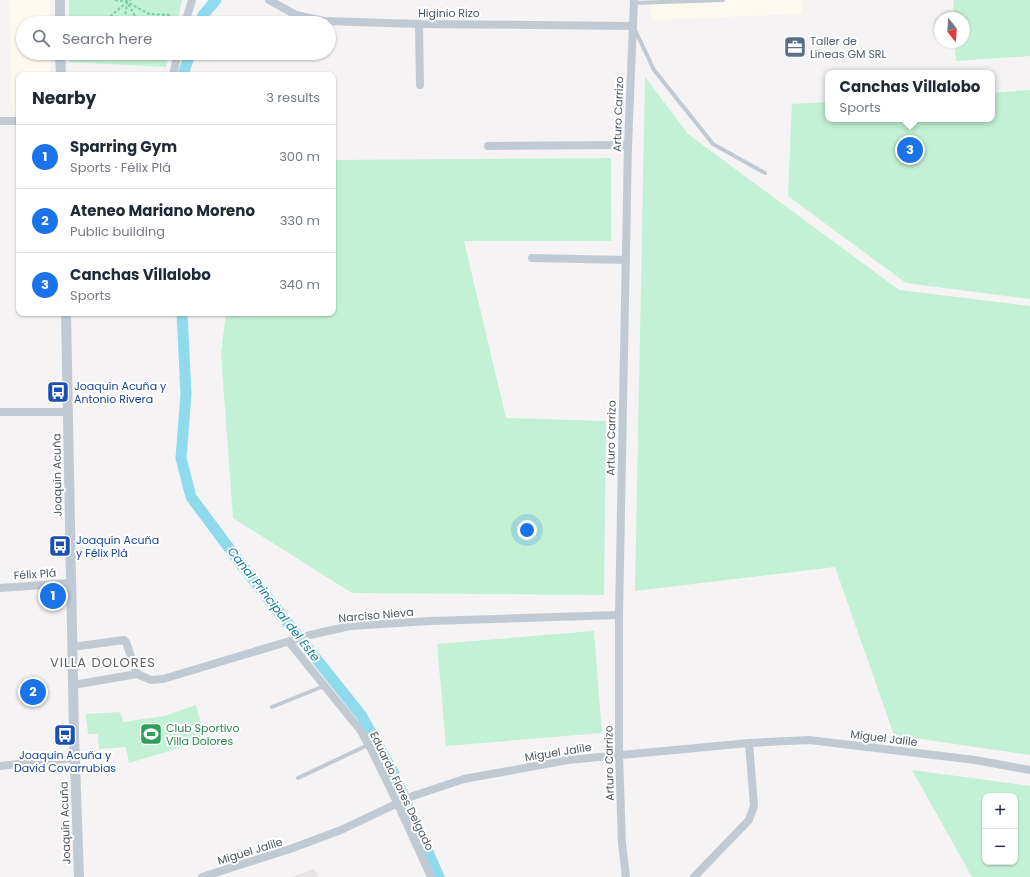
<!DOCTYPE html>
<meta charset="utf-8">
<style>
:root{--surface:#fff;--page:#f2f2f3;--text:#1f2937;--muted:#747a83;--line:#e0e1e3;--accent:#1a73e8}
body{margin:0;font-family:Poppins,sans-serif;background:var(--page);color:var(--text)}
.controls{position:absolute;right:12px;bottom:12px;display:grid;overflow:hidden;border-radius:8px;box-shadow:0 1px 3px #0004}
.controls button{width:36px;height:36px;display:grid;place-items:center;padding:0;border:0;border-bottom:1px solid var(--line);background:var(--surface);color:var(--text);font:20px sans-serif}
.compass{position:absolute;left:934px;top:12px;width:36px;height:36px;border-radius:50%;background:var(--surface);box-shadow:0 1px 3px #0004;rotate:163deg}
.you{position:absolute;left:527px;top:530px;width:14px;height:14px;margin:-10px;border:3px solid #fff;border-radius:50%;background:#1a73e8;box-shadow:0 0 0 6px #1a73e833}
.badge{display:grid;place-items:center;width:26px;height:26px;border-radius:50%;background:var(--accent);color:#fff;font-size:13px;font-weight:700}
.pin{position:absolute;translate:-50% -50%;border:2px solid #fff;box-shadow:0 1px 4px #0006}
.popup{position:absolute;left:825px;top:70px;width:170px;height:52px;box-sizing:border-box;display:grid;place-content:center;border-radius:8px;background:var(--surface);filter:drop-shadow(0 1px 3px #0005);font-size:13px;white-space:nowrap;color:var(--muted)}
.popup b{font-size:15px;color:var(--text)}
.popup::after{content:'';position:absolute;left:50%;top:100%;margin-left:-8px;border:8px solid transparent;border-top-color:var(--surface)}
.list{margin:0;padding:0;list-style:none}
h2{display:flex;justify-content:space-between;align-items:center;height:52px;margin:0;padding:0 16px;font-size:17px}
h2 small{font-size:13px;font-weight:400;color:var(--muted)}
.list li{display:grid;grid-template-columns:26px 1fr auto;gap:12px;align-items:center;box-sizing:border-box;height:64px;padding:0 16px;border-top:1px solid var(--line)}
.list b{display:block;font-size:15px;white-space:nowrap}
.list p{margin:0;font-size:13px;white-space:nowrap;color:var(--muted)}
.list em{font-size:13px;font-style:normal;color:var(--muted)}
.icon{flex:none;width:22px;height:22px;fill:none;stroke:currentColor;stroke-width:2;stroke-linecap:round;stroke-linejoin:round}
.map{position:relative;flex:none;width:1030px;height:877px;overflow:hidden}
.search{position:absolute;background:var(--surface);box-shadow:0 1px 3px #0004;left:16px;top:16px;width:320px;height:44px;display:flex;align-items:center;gap:10px;box-sizing:border-box;padding:0 14px;border-radius:22px;color:var(--muted);font-size:15px}
.panel{position:absolute;background:var(--surface);box-shadow:0 1px 3px #0004;left:16px;top:72px;width:320px;height:244px;border-radius:8px}
.map>svg:first-child{display:block}
.commercial{fill:#fdf9ef}
.education{fill:#e6e4e5}
.green{fill:#c3f1d5;fill-rule:evenodd}
.lines{fill:none;stroke-linecap:round;stroke-linejoin:round}
.canal{stroke:#90daee;stroke-width:11}
.path{stroke:#7ad0a6;stroke-width:2;stroke-dasharray:3 2;stroke-linecap:butt}
.service{stroke:#c1cad2;stroke-width:4}
.minor{stroke:#c1cad2;stroke-width:8}
.tertiary{stroke:#c1cad2;stroke-width:10}
.labels{text-anchor:middle;dominant-baseline:central;stroke-width:4;stroke-linejoin:round;paint-order:stroke}
.street-label{font-size:11px;fill:#4a5661;stroke:#fff}
.service-label{font-size:11px;fill:#4e5e75;stroke:#fff;text-anchor:start}
.transit-label{font-size:11px;fill:#164399;stroke:#fff;text-anchor:start}
.leisure-label{font-size:11px;fill:#27864d;stroke:#fff;text-anchor:start}
.water-label{font-size:12px;font-style:italic;fill:#0c7c9b;stroke:#fff}
.quarter-label{font-size:13px;letter-spacing:1px;fill:#5f6368;stroke:#fff}
</style>
<div class="map">
<svg width="1030" height="877" viewBox="0 0 1030 877">
<rect width="100%" height="100%" fill="#f5f3f3"/>
<g class="commercial">
<path d="M10,0H49L50,23H23V53H50V75H19V113H12Z"/>
<path d="M651,0H802L803,14L651,20Z"/>
</g>
<path class="education" d="M314,869L319,877H292Z"/>
<g class="green">
<path d="M69,0H182L177,23H69Z"/>
<path d="M953,0H1030V56L956,61L955,42H964V18H954Z"/>
<path d="M69,53H170L166,67L69,62Z"/>
<path d="M645,77L688,134L899,290L1030,306V755L894,735L835,567L635,591Z"/>
<path d="M1030,90V299L906,283L788,196L792,104L828,102V119H992V93Z"/>
<path d="M611,158V241H464L506,418L606,421L604,595L352,593L233,518L221,353L226,313H333V160Z"/>
<path d="M594,631L602,733L446,746L437,644Z"/>
<path d="M196,705L206,740L129,763L126,747L99,749L98,734H88L86,714L120,712L123,722L164,716Z"/>
<path d="M912,770L1030,786V877H972ZM985,796H1015V862H985Z"/>
</g>
<g class="lines">
<g class="canal">
<path d="M200,23L203,15L216,0"/>
<path d="M183,75L190,53"/>
<path d="M182,313L186,394L181,458L191,497L244,568L361,715L393,772L439,877"/>
</g>
<g class="path">
<path d="M115,0L127,2L149,14L171,15"/>
<path d="M126,0L139,23"/>
<path d="M97,23L106,20L127,2L131,0"/>
<path d="M121,23L125,17L127,3"/>
<path d="M156,53L160,58"/>
<path d="M70,54L168,59"/>
</g>
<g class="service">
<path d="M634,3L723,0"/>
<path d="M635,30L654,70L713,144L765,173"/>
<path d="M272,707L324,686"/>
<path d="M298,778L368,745"/>
</g>
<g class="minor">
<path d="M269,0L296,15L324,21L419,24L633,26"/>
<path d="M185,23L192,0"/>
<path d="M419,24L420,85"/>
<path d="M173,75L178,53"/>
<path d="M0,121H19"/>
<path d="M488,146L628,145"/>
<path d="M532,258L626,260"/>
<path d="M0,412H68"/>
<path d="M0,588L71,583"/>
<path d="M289,642L361,731L371,749L397,802L431,877"/>
<path d="M72,647L124,640L126,642L137,674"/>
<path d="M73,685L137,674L151,680L163,679L310,635L350,626L430,621L619,615"/>
<path d="M0,766L74,758"/>
<path d="M202,877L290,849L341,830L413,796L464,779L568,760L749,743L809,740L975,760L1030,770"/>
<path d="M626,877L622,843L619,754V615L628,145L634,0"/>
<path d="M694,877L749,820L754,806L749,743"/>
</g>
<g class="tertiary">
<path d="M60,23V0"/>
<path d="M60,53L61,75"/>
<path d="M66,313L74,735L79,877"/>
</g>
</g>
<defs>
<g id="office-square" transform="scale(1.15)"><rect x="-9" y="-9" width="18" height="18" rx="4" fill="#5c6f8a" stroke="#fff"/><path d="M-6-3h4V-5.5h4V-3h4V5H-6ZM-1-4.5V-3h2v-1.5ZM-6 0V1H6V0Z" fill="#fff"/></g>
<g id="bus-square" transform="scale(1.15)"><rect x="-9" y="-9" width="18" height="18" rx="4" fill="#1a4fb4" stroke="#fff"/><path d="M-5-6H5V4H4V6H2V4H-2V6H-4V4H-5ZM-3.5-4V0h7V-4ZM-3.5 1.2v1.5H-2V1.2ZM2 1.2v1.5H3.5V1.2Z" fill="#fff"/></g>
<g id="stadium-square" transform="scale(1.15)"><rect x="-9" y="-9" width="18" height="18" rx="4" fill="#2e9e5b" stroke="#fff"/><path d="M0-5a6.5 5 0 1 0 0 10a6.5 5 0 1 0 0-10ZM-3.5-1.8h7v3.6h-7Z" fill="#fff"/></g>
</defs>
<g fill-rule="evenodd">
<use href="#office-square" x="795" y="47"/>
<use href="#bus-square" x="58" y="392"/>
<use href="#bus-square" x="60" y="546"/>
<use href="#stadium-square" x="151" y="734"/>
<use href="#bus-square" x="65" y="735"/>
</g>
<g class="labels">
<g class="street-label">
<text x="449" y="13">Higinio Rizo</text>
<text transform="translate(618 114) rotate(-88)">Arturo Carrizo</text>
<text transform="translate(611 438) rotate(-89)">Arturo Carrizo</text>
<text transform="translate(57 475) rotate(-91)">Joaquín Acuña</text>
<text transform="translate(35 574) rotate(-4)">Félix Plá</text>
<text transform="translate(376 615) rotate(-5)">Narciso Nieva</text>
<text transform="translate(884 738) rotate(7)">Miguel Jalile</text>
<text transform="translate(558 752) rotate(-9)">Miguel Jalile</text>
<text transform="translate(609 763) rotate(-91)">Arturo Carrizo</text>
<text transform="translate(402 791) rotate(64)">Eduardo Flores Delgado</text>
<text transform="translate(65 823) rotate(-92)">Joaquín Acuña</text>
<text transform="translate(250 851) rotate(-17)">Miguel Jalile</text>
</g>
<g class="service-label">
<text x="810" y="41">Taller de<tspan x="810" dy="13">Líneas GM SRL</tspan></text>
</g>
<g class="transit-label">
<text x="74" y="386">Joaquín Acuña y<tspan x="74" dy="13">Antonio Rivera</tspan></text>
<text x="76" y="540">Joaquín Acuña<tspan x="76" dy="13">y Félix Plá</tspan></text>
<text x="65" y="755" text-anchor="middle">Joaquin Acuña y<tspan x="65" dy="13">David Covarrubias</tspan></text>
</g>
<g class="leisure-label">
<text x="166" y="728">Club Sportivo<tspan x="166" dy="13">Villa Dolores</tspan></text>
</g>
<g class="water-label">
<text transform="translate(274 604) rotate(52)">Canal Principal del Este</text>
</g>
<g class="quarter-label">
<text x="103" y="662">VILLA DOLORES</text>
</g>
</g>
</svg>
<div class="controls">
<button>+</button>
<button>−</button>
</div>
<svg class="compass" viewBox="-18 -18 36 36"><path d="M0-13l5 13h-10z" fill="#e53935"/><path d="M0 13l5-13h-10z" fill="#747a83"/></svg>
<div class="you"></div>
<div class="pin badge" style="left:53px;top:596px">1</div>
<div class="pin badge" style="left:33px;top:692px">2</div>
<div class="pin badge" style="left:910px;top:150px">3</div>
<div class="popup"><b>Canchas Villalobo</b>Sports</div>
<div class="search"><svg class="icon" aria-label="search" viewBox="0 0 24 24"><circle cx="10" cy="10" r="6"/><path d="M15 15l6 6"/></svg>Search here</div>
<section class="panel">
<h2>Nearby<small>3 results</small></h2>
<ul class="list">
<li><span class="badge">1</span><div><b>Sparring Gym</b><p>Sports · Félix Plá</p></div><em>300 m</em></li>
<li><span class="badge">2</span><div><b>Ateneo Mariano Moreno</b><p>Public building</p></div><em>330 m</em></li>
<li><span class="badge">3</span><div><b>Canchas Villalobo</b><p>Sports</p></div><em>340 m</em></li>
</ul>
</section>
</div>
